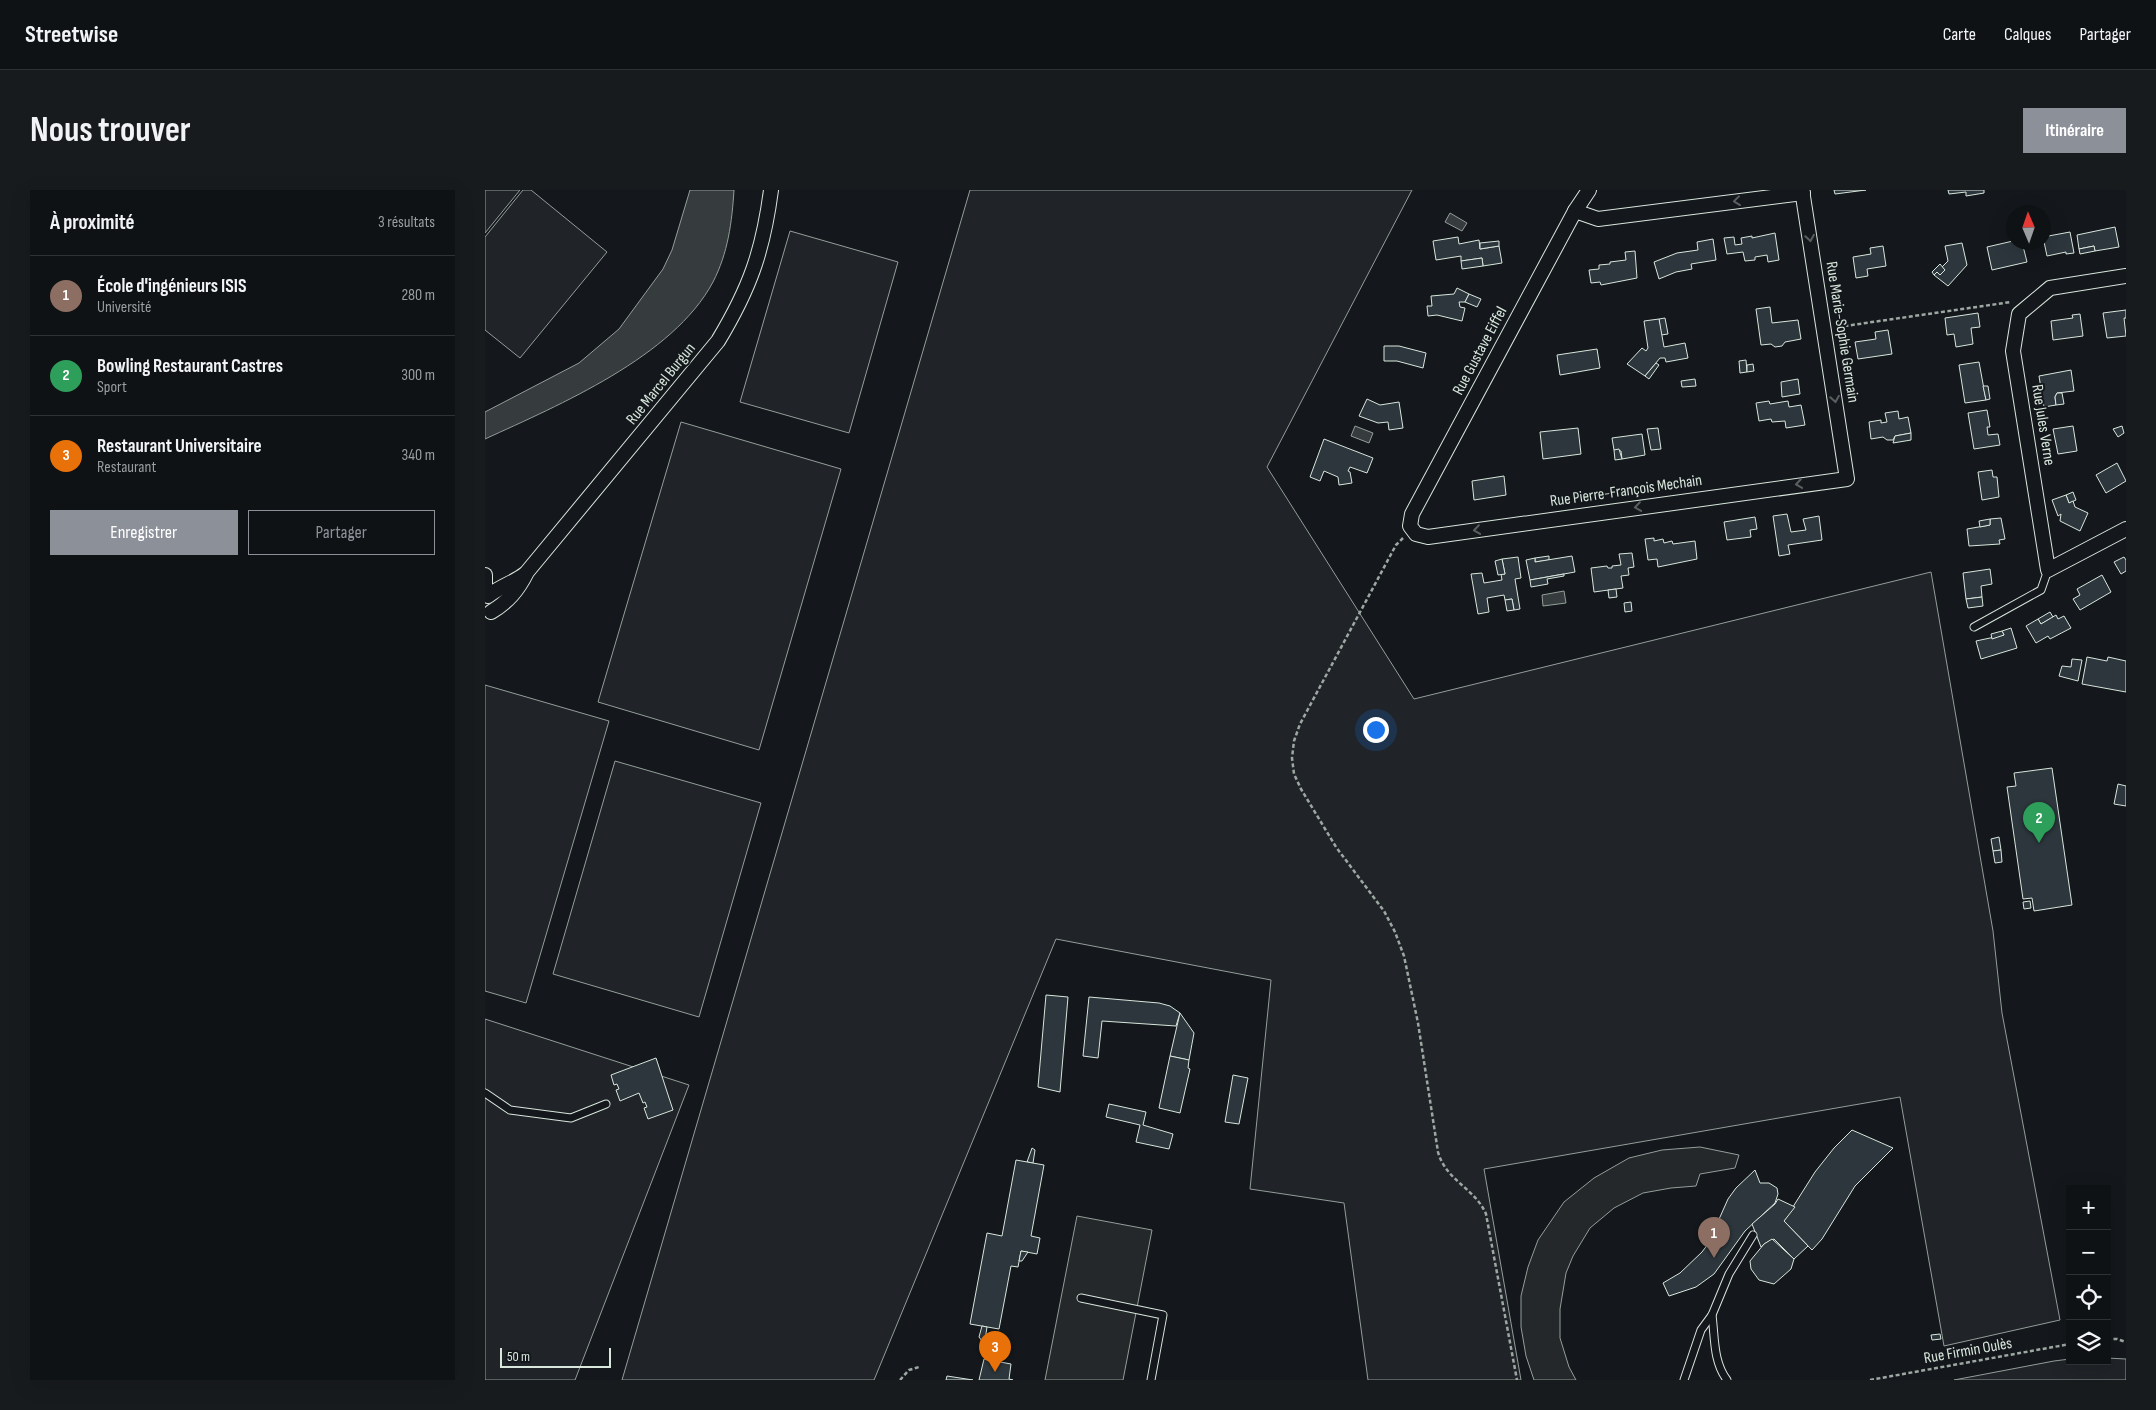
<!DOCTYPE html>
<html lang="fr">
<meta charset="utf-8">
<style>
:root{--surface:#0f1215;--page:#181b1e;--text:#f1f3f6;--muted:#9b9ea0;--line:#2f3234;--accent:#8c9099}
body{margin:0;font-family:"Sofia Sans Condensed",sans-serif;background:var(--page);color:var(--text)}
.controls{position:absolute;right:15px;bottom:15px;display:grid;overflow:hidden;border-radius:0px;box-shadow:0 5px 20px #0002}
.controls button{width:45px;height:45px;display:grid;place-items:center;padding:0;border:0;border-bottom:1px solid var(--line);background:var(--surface);color:var(--text);font:25px sans-serif}
.compass{position:absolute;left:1521px;top:15px;width:45px;height:45px;border-radius:50%;background:var(--surface);box-shadow:0 5px 20px #0002;rotate:358deg}
.scale{position:absolute;left:15px;bottom:12px;width:111px;box-sizing:border-box;padding-left:5px;border:2px solid #d8e6dc;border-top:0;font-size:14px;line-height:18px;white-space:nowrap;color:#d8e6dc;-webkit-text-stroke:4px #14181c;paint-order:stroke}
.you{position:absolute;left:890px;top:539px;width:18px;height:18px;margin:-12px;border:4px solid #fff;border-radius:50%;background:#1a73e8;box-shadow:0 0 0 8px #1a73e833}
.badge{display:grid;place-items:center;width:32px;height:32px;border-radius:50%;background:var(--accent);color:#fff;font-size:16px;font-weight:700}
.pin{position:absolute;translate:-50% -41px;filter:drop-shadow(0 1px 2px #0008)}
.pin::after{content:'';position:absolute;top:26px;width:18px;height:15px;background:inherit;clip-path:polygon(0 0,100% 0,50% 100%)}
.list{margin:0;padding:0;list-style:none}
h2{display:flex;justify-content:space-between;align-items:center;height:65px;margin:0;padding:0 20px;font-size:21px}
h2 small{font-size:16px;font-weight:400;color:var(--muted)}
.list li{display:grid;grid-template-columns:32px 1fr auto;gap:15px;align-items:center;box-sizing:border-box;height:80px;padding:0 20px;border-top:1px solid var(--line)}
.list b{display:block;font-size:19px;white-space:nowrap}
.list p{margin:0;font-size:16px;white-space:nowrap;color:var(--muted)}
.list em{font-size:16px;font-style:normal;color:var(--muted)}
.actions{display:flex;gap:10px;padding:15px 20px}
.actions a{flex:1;padding:11px 0;border:1px solid var(--accent);border-radius:0px;text-align:center;font-size:18px;color:var(--accent)}
.actions .main{background:var(--accent);color:#fff}
.icon{flex:none;width:28px;height:28px;fill:none;stroke:currentColor;stroke-width:2;stroke-linecap:round;stroke-linejoin:round}
.map{position:relative;flex:none;width:1641px;height:1190px;overflow:hidden;border-radius:0px}
header{display:flex;align-items:center;gap:30px;box-sizing:border-box;height:70px;padding:0 25px;background:var(--surface);border-bottom:1px solid var(--line)}
header strong{font-size:24px}
nav{display:flex;gap:28px;margin-inline-start:auto;font-size:18px}
.intro{display:flex;align-items:center;justify-content:space-between;box-sizing:border-box;height:120px;padding:0 30px}
h1{margin:0;font-size:35px}
.button{padding:12px 22px;border-radius:0px;background:var(--accent);color:#fff;font-size:18px;font-weight:700}
main{display:flex;gap:30px;padding:0 30px}
aside{flex:1;background:var(--surface);border-radius:0px;box-shadow:0 5px 20px #0002}
.map>svg:first-child{display:block}
.green{fill:#202428;stroke:#939e99}
.parking{fill:#24282b;stroke:#939e99}
.water{fill:#363b3e;stroke:#939e99}
.building{fill:#2c363c;stroke:#d8e6dc}
.lines{fill:none;stroke-linecap:round;stroke-linejoin:round}
.lane-casing{stroke:#d8e6dc;stroke-width:9}
.street-casing{stroke:#d8e6dc;stroke-width:16}
.path{stroke:#9da8a2;stroke-width:2.5;stroke-dasharray:4 2.5;stroke-linecap:butt}
.lane{stroke:#14181c;stroke-width:7}
.street{stroke:#14181c;stroke-width:14}
.oneway{stroke:#59605f}
.labels{text-anchor:middle;dominant-baseline:central;stroke-width:4;stroke-linejoin:round;paint-order:stroke}
.street-label{font-size:16px;fill:#d8e6dc;stroke:#14181c}
</style>
<header>
<strong>Streetwise</strong>
<nav><a>Carte</a><a>Calques</a><a>Partager</a></nav>
</header>
<div class="intro"><h1>Nous trouver</h1><a class="button">Itinéraire</a></div>
<main>
<aside>
<h2>À proximité<small>3 résultats</small></h2>
<ul class="list">
<li><span class="badge" style="background:#8d6e63">1</span><div><b>École d'ingénieurs ISIS</b><p>Université</p></div><em>280 m</em></li>
<li><span class="badge" style="background:#2e9e5b">2</span><div><b>Bowling Restaurant Castres</b><p>Sport</p></div><em>300 m</em></li>
<li><span class="badge" style="background:#e8710a">3</span><div><b>Restaurant Universitaire</b><p>Restaurant</p></div><em>340 m</em></li>
</ul>
<div class="actions"><a class="main">Enregistrer</a><a>Partager</a></div>
</aside>
<div class="map">
<svg width="1641" height="1190" viewBox="0 0 1641 1190">
<rect width="100%" height="100%" fill="#14181c"/>
<g class="green">
<path d="M0,0H35L0,43Z"/>
<path d="M38,0H46L122,62L35,168L0,140V47Z"/>
<path d="M485,0H927L782,277L929,509L1446,382L1508,741L1517,823L1575,1130L1459,1156L1415,907L999,979L1036,1190H883L859,1013L765,999L786,790L571,749L389,1190H137Z"/>
<path d="M305,41L413,72L364,243L255,212Z"/>
<path d="M196,232L356,279L274,560L113,512Z"/>
<path d="M0,495L124,531L41,813L0,801Z"/>
<path d="M130,571L276,613L214,827L68,784Z"/>
<path d="M0,829L204,895L90,1190H0Z"/>
<path d="M1622,1168L1641,1169V1190H1469L1569,1171L1585,1169V1171H1622Z"/>
</g>
<g class="parking">
<path d="M1215,957L1254,965L1250,978L1215,984L1211,996L1186,998L1158,1003L1129,1018L1105,1038L1088,1066L1081,1083L1075,1119V1148L1084,1177L1091,1190H1049L1041,1166L1036,1137V1106L1043,1077L1053,1050L1079,1012L1109,988L1144,968L1177,960Z"/>
<path d="M592,1026L667,1040L638,1190H560Z"/>
</g>
<g class="water">
<path d="M205,0H249C247,32 243,63 228,92C188,167 74,215 0,249V222L94,173L134,139L178,79L187,60Z"/>
<path d="M965,23L982,33L977,41L960,32Z"/>
<path d="M870,236L888,243L884,253L866,246Z"/>
<path d="M1079,401L1081,413L1058,416L1057,405Z"/>
</g>
<g class="building">
<path d="M1349,0H1381L1350,4Z"/>
<path d="M1463,0H1499V3L1481,6V2L1464,4Z"/>
<path d="M1630,37L1634,57L1610,61L1609,56L1594,59L1592,45Z"/>
<path d="M1585,42L1589,63L1581,64V62L1562,66L1558,47Z"/>
<path d="M1290,43L1294,70L1283,72L1282,65L1270,67V70L1260,71L1258,62L1242,64L1239,48L1249,47L1250,55L1257,54L1256,48L1267,46V48Z"/>
<path d="M973,47L974,54L994,50L995,59L1014,56L1017,73L998,76L997,68L976,71V66L951,70L948,51Z"/>
<path d="M1228,49L1231,70L1206,74L1207,79L1191,82L1174,89L1169,72L1192,63L1213,60L1212,52Z"/>
<path d="M1014,51V56L995,59V53Z"/>
<path d="M1528,51L1537,52L1542,72L1507,80L1502,57Z"/>
<path d="M1477,53L1482,75L1463,96L1449,85L1452,82L1455,85L1460,80L1457,77L1463,71L1460,56Z"/>
<path d="M1398,56L1401,76L1382,79L1383,86L1371,88L1368,67L1386,64L1385,58Z"/>
<path d="M1609,56L1610,61L1595,64L1594,59Z"/>
<path d="M1150,61L1152,88L1116,95L1115,92L1106,93L1104,80L1114,79V75L1125,74V72L1141,70L1140,62Z"/>
<path d="M997,68L998,76L977,79L976,71Z"/>
<path d="M1455,74L1460,80L1455,85L1452,82L1449,85L1447,82Z"/>
<path d="M972,98L984,104L980,112H974L975,117L980,118L977,131L952,125L943,126L942,116H947L946,106L969,104Z"/>
<path d="M984,104L996,109L992,117L980,112Z"/>
<path d="M1285,117L1287,133L1313,130L1316,149L1300,152L1297,156L1290,157L1286,154L1276,155L1271,119Z"/>
<path d="M1641,120V128H1639L1641,146L1622,148L1618,123Z"/>
<path d="M1493,123L1495,137L1486,138L1488,154L1471,157L1469,144L1462,145L1460,128Z"/>
<path d="M1595,124L1598,146L1568,150L1566,131L1588,128L1587,125Z"/>
<path d="M1180,128L1183,144L1176,145L1174,129Z"/>
<path d="M1174,129L1179,157L1200,153L1203,168L1181,172L1180,168H1175L1160,186L1142,174L1157,158L1161,161L1163,158L1159,131Z"/>
<path d="M1403,140L1407,164L1373,169L1370,152L1391,149L1390,142Z"/>
<path d="M899,156H914L941,163L938,178L912,171H899Z"/>
<path d="M1112,159L1115,178L1075,185L1072,165Z"/>
<path d="M1261,170L1262,182L1255,183L1254,171Z"/>
<path d="M1494,172L1501,210L1480,213L1474,175Z"/>
<path d="M1171,173L1174,175L1164,189L1160,186Z"/>
<path d="M1268,174L1269,181L1262,182V175Z"/>
<path d="M1586,180L1589,201L1572,203L1570,207L1571,215L1559,217L1554,186Z"/>
<path d="M1210,189L1211,196L1197,197L1196,191Z"/>
<path d="M1313,189L1315,204L1297,207L1296,192Z"/>
<path d="M1498,196H1503L1505,209L1501,210Z"/>
<path d="M1572,203H1577L1579,214L1571,215L1570,207Z"/>
<path d="M882,209L895,215L914,212L918,238L904,240L903,232L893,233L874,226Z"/>
<path d="M1284,211L1285,214L1303,211L1304,217L1316,215L1320,235L1301,238L1300,231L1287,232L1286,229L1274,231L1271,213Z"/>
<path d="M1502,220L1505,237H1502L1503,245L1513,244L1515,255L1489,259L1483,223Z"/>
<path d="M1413,221L1414,229L1423,227L1426,243L1410,246L1408,250H1402L1398,247L1386,249L1384,232L1396,230V233L1402,232L1400,223Z"/>
<path d="M1588,236L1592,261L1573,264L1568,239Z"/>
<path d="M1637,236L1639,243L1633,247L1628,239Z"/>
<path d="M1093,238L1096,264L1058,269L1055,242Z"/>
<path d="M1173,238L1176,259L1166,260L1162,239Z"/>
<path d="M1426,243V250L1408,253L1410,246Z"/>
<path d="M1157,244L1160,265L1137,269L1136,261L1129,260L1127,248Z"/>
<path d="M839,249L888,268L882,283L865,277L863,281L865,282L867,293L854,295L853,287L839,281L835,291L825,287Z"/>
<path d="M1134,259L1137,269L1130,270L1129,260Z"/>
<path d="M1632,273L1641,291L1621,303L1611,285Z"/>
<path d="M1507,280L1508,287H1512L1514,307L1497,310L1493,282Z"/>
<path d="M1019,286L1021,305L989,310L987,291Z"/>
<path d="M1588,302L1591,310L1584,313L1581,305Z"/>
<path d="M1581,305L1584,313L1588,311L1590,317L1603,323L1595,341L1575,331L1576,324L1573,326L1567,310Z"/>
<path d="M1302,324L1306,342L1321,340L1318,329L1334,326L1337,350L1303,355L1305,364L1294,366L1288,326Z"/>
<path d="M1270,327L1272,339L1265,340L1266,347L1242,350L1239,332Z"/>
<path d="M1516,328L1520,349L1514,350L1515,354L1484,356L1482,339L1505,335V329Z"/>
<path d="M1505,329V335L1495,337L1494,331Z"/>
<path d="M1169,348V351L1178,349L1179,353L1187,351L1188,354L1210,351L1212,369L1173,377L1172,369L1163,370L1160,349Z"/>
<path d="M1147,363L1149,377L1143,378L1144,385L1136,386L1138,398L1109,402L1106,378L1122,376L1123,378H1127V376L1136,375L1134,364Z"/>
<path d="M1064,366V370L1050,372V368Z"/>
<path d="M1087,366L1090,382L1045,390L1041,370L1050,368V372Z"/>
<path d="M1033,367L1036,388L1030,389L1035,419L1029,420L1027,409L1020,410L1019,405L1002,408L1004,422L993,424L986,384L997,383L999,393L1017,390L1016,384H1020L1017,369Z"/>
<path d="M1639,367L1641,370V381L1636,384L1629,372Z"/>
<path d="M1017,369L1020,384L1013,385L1010,371Z"/>
<path d="M1505,379L1507,394L1496,396L1497,407L1481,409L1478,383Z"/>
<path d="M1079,384V386L1062,389L1063,394L1046,397L1045,390Z"/>
<path d="M1617,385L1626,402L1595,420L1588,409L1595,405L1592,399Z"/>
<path d="M1131,399L1132,407L1124,408L1123,400Z"/>
<path d="M1497,407L1498,416L1483,418L1481,409Z"/>
<path d="M1027,409L1029,420L1022,421L1020,410Z"/>
<path d="M1146,412L1147,421L1140,422L1139,413Z"/>
<path d="M1565,422L1568,427L1556,434L1553,429Z"/>
<path d="M1571,425L1573,429L1579,426L1586,438L1565,449L1563,446L1551,453L1541,436L1553,429L1556,434Z"/>
<path d="M1526,438L1532,458L1496,469L1491,451L1519,445L1517,441Z"/>
<path d="M1517,441L1519,445L1507,449L1506,444Z"/>
<path d="M1602,467L1622,471L1623,467L1641,471V502L1597,494Z"/>
<path d="M1587,469L1597,470L1593,491L1574,486L1577,476L1586,477Z"/>
<path d="M1567,578L1587,715L1549,721L1547,708L1538,709L1522,597L1531,596L1529,583Z"/>
<path d="M1633,594L1641,596V616L1629,614Z"/>
<path d="M1514,647L1516,660L1508,661L1506,649Z"/>
<path d="M1516,660L1517,672L1510,673L1508,661Z"/>
<path d="M1545,711L1546,718L1539,719L1538,712Z"/>
<path d="M561,805L583,807L575,902L553,897Z"/>
<path d="M604,807L674,813L685,816L695,823L691,836L617,831L613,868L598,866Z"/>
<path d="M695,823L709,843L704,870L685,866Z"/>
<path d="M685,866L704,870L703,878L705,879L695,923L674,918Z"/>
<path d="M171,868L188,920L163,929L159,918L162,917L160,912L158,913L154,903L135,911L131,900L134,899L132,894L129,895L126,885Z"/>
<path d="M748,885L763,888L754,934L740,932Z"/>
<path d="M624,914L661,922L658,935L688,944L684,959L651,952L655,935L621,927Z"/>
<path d="M1367,940L1408,958L1370,996L1337,1049L1327,1060L1299,1031L1330,982L1349,958Z"/>
<path d="M547,958L550,960L548,973L542,972Z"/>
<path d="M531,970L559,975L546,1046L555,1048L552,1064L536,1061L533,1077L526,1076L514,1139L485,1134L502,1043L517,1046Z"/>
<path d="M1270,980L1275,993H1284L1292,998L1293,1004L1290,1013L1260,1041L1229,1084L1211,1097L1184,1106L1178,1093L1195,1083L1217,1062L1223,1054L1243,1009L1251,998Z"/>
<path d="M1293,1009L1310,1017L1299,1031L1323,1056L1309,1069L1289,1049L1279,1054L1276,1057L1267,1034L1290,1014Z"/>
<path d="M1287,1049L1309,1069L1306,1079L1289,1094L1274,1090L1266,1079L1265,1071L1279,1054Z"/>
<path d="M536,1061L543,1062L537,1071H534Z"/>
<path d="M497,1136L502,1137L500,1150L497,1151L494,1147Z"/>
<path d="M1455,1144L1456,1149L1447,1150L1446,1145Z"/>
<path d="M499,1169L526,1174L524,1189L528,1190H494Z"/>
<path d="M462,1186L488,1190H461Z"/>
</g>
<g class="lines">
<g class="lane-casing">
<g id="lane">
<path d="M1489,437L1556,400L1563,380"/>
<path d="M0,903L25,920L86,928L121,914"/>
<path d="M596,1108L678,1125L666,1190"/>
<path d="M1227,1125C1230,1148 1228,1171 1242,1190"/>
<path d="M1199,1190L1216,1140L1227,1125L1244,1084L1268,1045"/>
</g>
</g>
<g class="street-casing">
<g id="street">
<path d="M1104,0L1090,21L927,324L925,336L931,344L943,347L1362,289L1317,0"/>
<path d="M1090,21L1113,29L1318,3"/>
<path d="M1641,86L1565,98L1534,124L1528,161L1563,380L1641,339"/>
<path d="M0,385V404"/>
<path d="M3,406C14,397 28,393 40,384"/>
<path d="M6,422C23,412 33,400 42,382L233,151C265,98 278,61 286,0"/>
</g>
</g>
<g class="path">
<path d="M1353,137L1526,112"/>
<path d="M918,348L911,355L815,534L809,551L807,568L809,584L816,599L851,657L899,721L910,742L919,766L933,833L953,962C961,991 990,998 1001,1024L1032,1190"/>
<path d="M1622,1149H1632L1641,1152"/>
<path d="M415,1190L424,1180L434,1177"/>
<path d="M1385,1190L1585,1154"/>
</g>
<use href="#lane" class="lane"/>
<use href="#street" class="street"/>
</g>
<defs><path id="oneway-chevron" d="M-2-3.5L2.5 0L-2 3.5" fill="none" stroke-width="1.6" stroke-linecap="round" stroke-linejoin="round" transform="scale(1.25)"/></defs>
<g class="oneway">
<use href="#oneway-chevron" transform="translate(1252 11) rotate(173)"/>
<use href="#oneway-chevron" transform="translate(1325 48) rotate(81)"/>
<use href="#oneway-chevron" transform="translate(1350 209) rotate(81)"/>
<use href="#oneway-chevron" transform="translate(1314 294) rotate(172)"/>
<use href="#oneway-chevron" transform="translate(1153 317) rotate(172)"/>
<use href="#oneway-chevron" transform="translate(992 340) rotate(172)"/>
</g>
<g class="labels">
<g class="street-label">
<text transform="translate(1357 142) rotate(81)">Rue Marie-Sophie Germain</text>
<text transform="translate(995 161) rotate(-62)">Rue Gustave Eiffel</text>
<text transform="translate(176 194) rotate(-51)">Rue Marcel Burgun</text>
<text transform="translate(1558 235) rotate(81)">Rue Jules Verne</text>
<text transform="translate(1141 301) rotate(-8)">Rue Pierre-François Mechain</text>
<text transform="translate(1483 1161) rotate(-10)">Rue Firmin Oulès</text>
</g>
</g>
</svg>
<div class="controls">
<button>+</button>
<button>−</button>
<button><svg class="icon" aria-label="locate" viewBox="0 0 24 24"><circle cx="12" cy="12" r="6"/><path d="M12 2v4M12 18v4M2 12h4M18 12h4"/></svg></button>
<button><svg class="icon" aria-label="layers" viewBox="0 0 24 24"><path d="M12 4l9 5-9 5-9-5zM3 14l9 5 9-5"/></svg></button>
</div>
<svg class="compass" viewBox="-18 -18 36 36"><path d="M0-13l5 13h-10z" fill="#e53935"/><path d="M0 13l5-13h-10z" fill="#9b9ea0"/></svg>
<div class="scale">50 m</div>
<div class="you"></div>
<div class="pin badge" style="left:1229px;top:1068px;background:#8d6e63">1</div>
<div class="pin badge" style="left:1554px;top:653px;background:#2e9e5b">2</div>
<div class="pin badge" style="left:510px;top:1182px;background:#e8710a">3</div>
</div>
</main>
